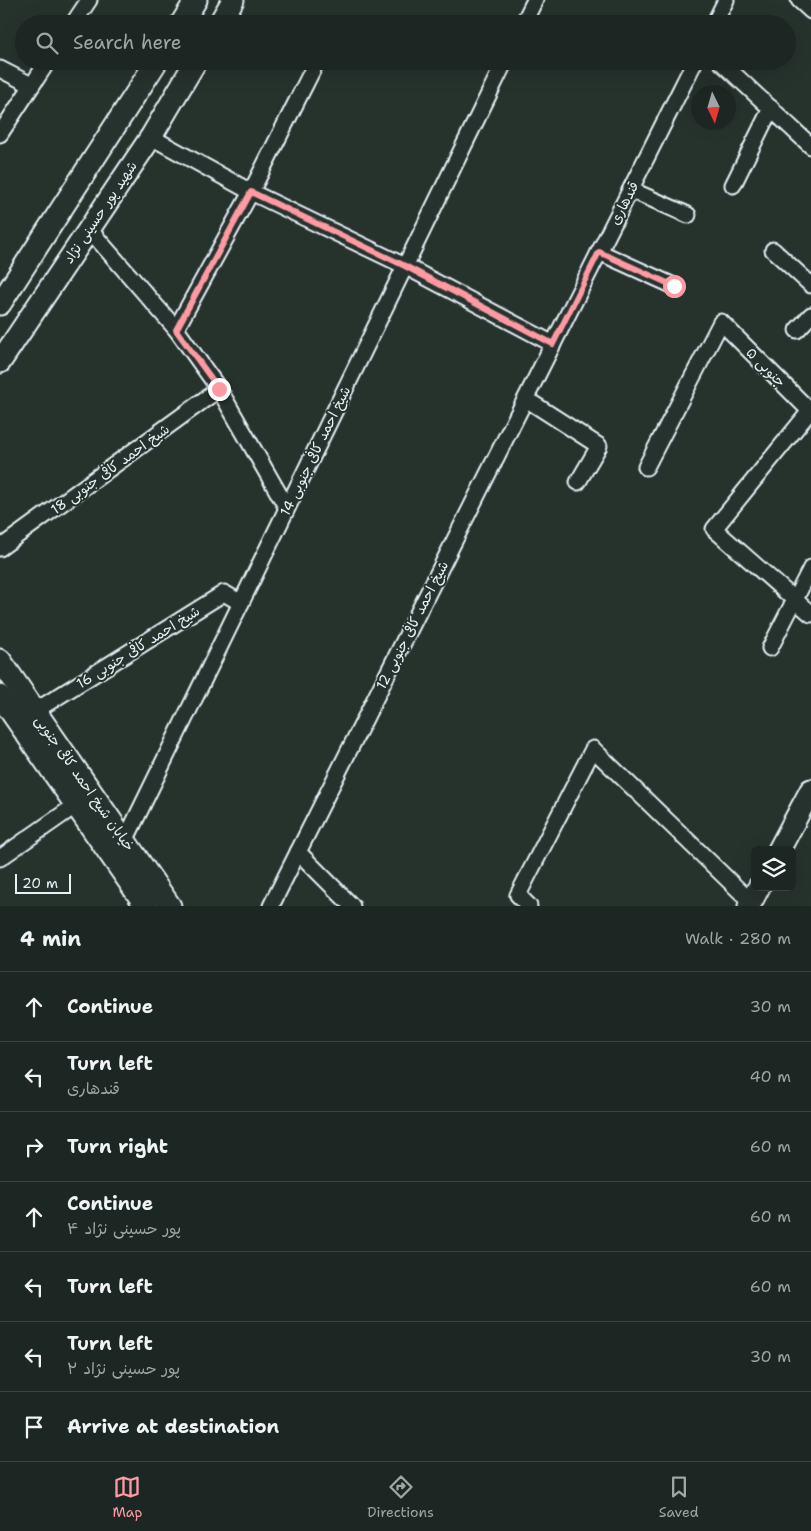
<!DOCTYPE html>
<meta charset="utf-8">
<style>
:root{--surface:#1c2622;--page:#252e2a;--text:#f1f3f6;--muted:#a0a5a5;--line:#3a4340;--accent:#ff9aa2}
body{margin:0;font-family:"Shantell Sans","Playpen Sans Arabic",sans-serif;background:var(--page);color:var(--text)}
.controls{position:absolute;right:15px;bottom:15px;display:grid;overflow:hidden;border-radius:8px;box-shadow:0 5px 20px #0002}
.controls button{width:45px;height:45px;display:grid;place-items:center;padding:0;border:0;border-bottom:1px solid var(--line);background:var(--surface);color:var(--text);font:25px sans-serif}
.compass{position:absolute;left:691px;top:85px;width:45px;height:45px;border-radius:50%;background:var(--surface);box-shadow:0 5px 20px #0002;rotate:175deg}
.scale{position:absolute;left:15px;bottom:12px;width:56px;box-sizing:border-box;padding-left:5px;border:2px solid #e8f1f8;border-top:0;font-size:14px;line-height:18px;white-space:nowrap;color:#e8f1f8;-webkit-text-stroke:4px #26332d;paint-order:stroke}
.stop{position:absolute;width:15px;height:15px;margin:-11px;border:4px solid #ff9aa2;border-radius:50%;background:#fff}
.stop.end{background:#ff9aa2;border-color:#fff;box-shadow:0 1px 5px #0008}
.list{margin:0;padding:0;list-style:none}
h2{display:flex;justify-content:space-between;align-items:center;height:65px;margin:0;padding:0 20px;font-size:21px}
h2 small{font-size:16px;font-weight:400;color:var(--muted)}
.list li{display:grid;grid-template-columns:32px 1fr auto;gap:15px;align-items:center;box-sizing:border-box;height:70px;padding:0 20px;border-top:1px solid var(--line)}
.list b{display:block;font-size:19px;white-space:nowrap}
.list p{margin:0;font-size:16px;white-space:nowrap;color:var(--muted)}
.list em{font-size:16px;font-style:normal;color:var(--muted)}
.icon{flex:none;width:28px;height:28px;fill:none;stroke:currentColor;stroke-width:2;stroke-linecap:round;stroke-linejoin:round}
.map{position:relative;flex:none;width:811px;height:906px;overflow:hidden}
.search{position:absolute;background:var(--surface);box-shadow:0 5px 20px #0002;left:15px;right:15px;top:15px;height:55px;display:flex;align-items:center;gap:12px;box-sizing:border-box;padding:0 18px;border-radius:28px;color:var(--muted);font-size:19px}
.sheet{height:555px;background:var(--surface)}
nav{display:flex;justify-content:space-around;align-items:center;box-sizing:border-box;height:70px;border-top:1px solid var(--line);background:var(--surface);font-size:14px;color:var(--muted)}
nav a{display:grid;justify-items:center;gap:2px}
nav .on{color:var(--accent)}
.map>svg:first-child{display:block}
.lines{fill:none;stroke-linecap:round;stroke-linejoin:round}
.street-casing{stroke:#e8f1f8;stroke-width:19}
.secondary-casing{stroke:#e8f1f8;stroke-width:25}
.street{stroke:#26332d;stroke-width:15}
.secondary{stroke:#26332d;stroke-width:21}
.route{stroke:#ff9aa2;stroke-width:6}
.labels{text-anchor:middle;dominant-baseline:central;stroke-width:4;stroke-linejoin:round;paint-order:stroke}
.street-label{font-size:14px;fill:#e8f1f8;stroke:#26332d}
</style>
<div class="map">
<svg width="811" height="906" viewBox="0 0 811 906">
<rect width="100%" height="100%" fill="#26332d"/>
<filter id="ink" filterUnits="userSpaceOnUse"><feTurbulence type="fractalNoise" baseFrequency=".02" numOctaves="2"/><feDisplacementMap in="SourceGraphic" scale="10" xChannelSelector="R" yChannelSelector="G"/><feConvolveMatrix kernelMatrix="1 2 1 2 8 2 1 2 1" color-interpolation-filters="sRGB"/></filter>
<g filter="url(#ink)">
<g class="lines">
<g class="street-casing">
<g id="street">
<path d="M799,0L811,11"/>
<path d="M73,24L89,0"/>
<path d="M523,24L535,0"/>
<path d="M714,24L726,0"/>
<path d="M720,61L811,146"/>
<path d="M0,69L31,85"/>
<path d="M0,134L48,61"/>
<path d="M151,137L251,192L405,266L553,344"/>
<path d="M733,185L771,108"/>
<path d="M631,190L688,215"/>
<path d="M88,228L176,329L219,389L287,508"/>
<path d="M773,250L811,285"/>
<path d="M599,252L674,286"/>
<path d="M176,329L251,192L317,61"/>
<path d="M797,330L811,315"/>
<path d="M526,399L599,446L578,482"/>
<path d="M810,411L714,529L811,614"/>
<path d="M646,467L721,322L811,412"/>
<path d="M0,548L219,389"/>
<path d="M770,648L811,568"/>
<path d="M35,711L224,593L241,603"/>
<path d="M125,841L505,61"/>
<path d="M298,852L352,906"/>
<path d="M0,858L76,805"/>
<path d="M271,906L695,61"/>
<path d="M529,906L518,895L593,749L751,902"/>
</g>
</g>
<g class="secondary-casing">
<g id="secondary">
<path d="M181,24L196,0"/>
<path d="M219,24L233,0"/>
<path d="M0,304L157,61"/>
<path d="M0,362L151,137L196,61"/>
<path d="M0,660L170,906"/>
<path d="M0,696L146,906"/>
<path d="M779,850L811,790"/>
<path d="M749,906L759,887"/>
</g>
</g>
<use href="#street" class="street"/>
<use href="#secondary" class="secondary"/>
</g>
</g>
<g class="lines" filter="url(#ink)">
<path class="route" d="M219,389L176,330L251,192L405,266L553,344L599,252L674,286"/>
</g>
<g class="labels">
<g class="street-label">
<text transform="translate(624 203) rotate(-63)">قندهاری</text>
<text transform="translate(100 212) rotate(-56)">شهید پور حسینی نژاد</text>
<text transform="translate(766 367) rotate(45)">جنوبی ۵</text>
<text transform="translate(315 451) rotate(-64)">شیخ احمد کافی جنوبی 14</text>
<text transform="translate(110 469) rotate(-36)">شیخ احمد کافی جنوبی 18</text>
<text transform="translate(412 625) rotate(-63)">شیخ احمد کافی جنوبی 12</text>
<text transform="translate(138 647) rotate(-32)">شیخ احمد کافی جنوبی 16</text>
<text transform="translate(85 783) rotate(55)">خیابان شیخ احمد کافی جنوبی</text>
</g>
</g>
</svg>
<div class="controls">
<button><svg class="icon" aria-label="layers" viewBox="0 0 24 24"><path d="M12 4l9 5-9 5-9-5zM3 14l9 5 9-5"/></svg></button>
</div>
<svg class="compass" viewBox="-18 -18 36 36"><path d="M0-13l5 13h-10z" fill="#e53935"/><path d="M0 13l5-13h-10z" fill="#a0a5a5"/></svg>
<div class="scale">20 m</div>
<div class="stop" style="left:674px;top:286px"></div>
<div class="stop end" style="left:219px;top:389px"></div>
<div class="search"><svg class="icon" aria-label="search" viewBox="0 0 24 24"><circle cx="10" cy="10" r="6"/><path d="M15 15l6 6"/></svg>Search here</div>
</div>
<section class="sheet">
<h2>4 min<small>Walk · 280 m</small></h2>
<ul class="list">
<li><svg class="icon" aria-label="ahead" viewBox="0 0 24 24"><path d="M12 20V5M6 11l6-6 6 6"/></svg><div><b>Continue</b></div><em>30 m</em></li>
<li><svg class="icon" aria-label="left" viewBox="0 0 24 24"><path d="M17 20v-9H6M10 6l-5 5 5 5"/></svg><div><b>Turn left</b><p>قندهاری</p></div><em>40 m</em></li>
<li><svg class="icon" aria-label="right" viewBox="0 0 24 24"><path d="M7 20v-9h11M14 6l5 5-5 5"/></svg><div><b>Turn right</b></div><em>60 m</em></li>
<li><svg class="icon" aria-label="ahead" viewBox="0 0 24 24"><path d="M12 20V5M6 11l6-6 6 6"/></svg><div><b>Continue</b><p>پور حسینی نژاد ۴</p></div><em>60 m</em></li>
<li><svg class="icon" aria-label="left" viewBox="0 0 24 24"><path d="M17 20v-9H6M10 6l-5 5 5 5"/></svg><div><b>Turn left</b></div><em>60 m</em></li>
<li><svg class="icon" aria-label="left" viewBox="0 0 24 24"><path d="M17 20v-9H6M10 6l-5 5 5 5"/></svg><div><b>Turn left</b><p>پور حسینی نژاد ۲</p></div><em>30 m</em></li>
<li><svg class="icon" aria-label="arrive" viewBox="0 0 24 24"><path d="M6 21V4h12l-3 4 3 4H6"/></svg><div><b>Arrive at destination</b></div></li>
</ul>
</section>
<nav>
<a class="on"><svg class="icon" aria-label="map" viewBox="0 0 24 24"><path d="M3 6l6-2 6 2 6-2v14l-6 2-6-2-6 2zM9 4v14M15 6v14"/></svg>Map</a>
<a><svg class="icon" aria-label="directions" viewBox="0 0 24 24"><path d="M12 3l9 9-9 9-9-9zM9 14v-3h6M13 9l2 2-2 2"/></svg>Directions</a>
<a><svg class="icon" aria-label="saved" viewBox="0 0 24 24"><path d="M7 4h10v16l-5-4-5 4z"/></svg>Saved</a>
</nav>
